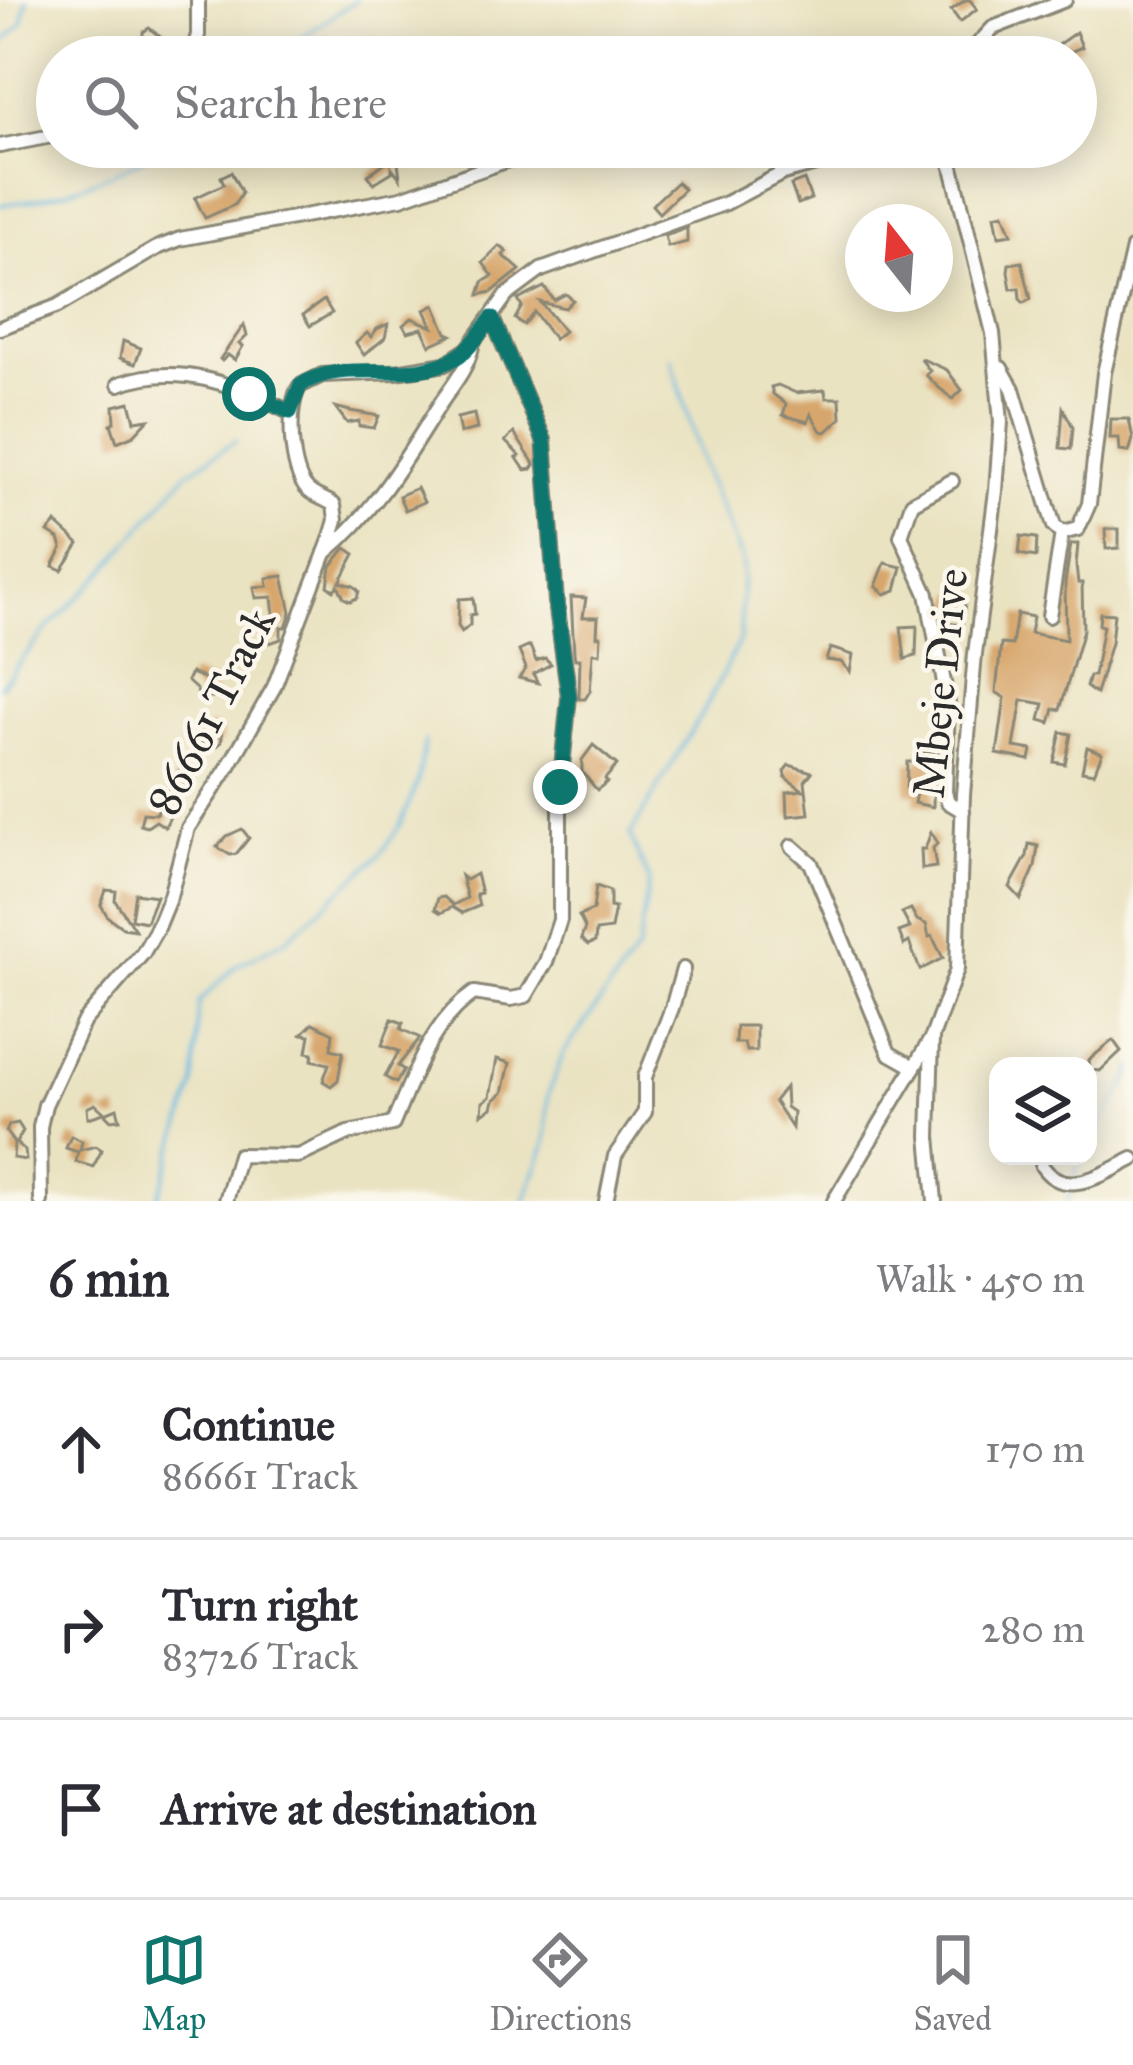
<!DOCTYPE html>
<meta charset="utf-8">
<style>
:root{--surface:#fff;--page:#f7f7f7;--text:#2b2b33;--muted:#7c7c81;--line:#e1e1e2;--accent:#0f766e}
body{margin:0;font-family:"IM FELL Great Primer",serif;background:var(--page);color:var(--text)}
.controls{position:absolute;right:36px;bottom:36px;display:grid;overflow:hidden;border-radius:24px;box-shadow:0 6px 30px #0003}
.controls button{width:108px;height:108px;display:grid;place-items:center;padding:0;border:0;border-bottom:3px solid var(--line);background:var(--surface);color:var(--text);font:60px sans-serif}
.compass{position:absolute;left:845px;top:204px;width:108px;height:108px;border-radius:50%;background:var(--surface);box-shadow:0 6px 30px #0003;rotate:343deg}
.stop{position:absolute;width:36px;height:36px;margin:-27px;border:9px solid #0f766e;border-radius:50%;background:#fff}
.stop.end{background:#0f766e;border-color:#fff;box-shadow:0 3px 12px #0008}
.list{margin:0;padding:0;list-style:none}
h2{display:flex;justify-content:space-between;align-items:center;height:156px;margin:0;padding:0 48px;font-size:51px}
h2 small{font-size:39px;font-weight:400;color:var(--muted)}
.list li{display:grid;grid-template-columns:78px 1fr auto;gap:36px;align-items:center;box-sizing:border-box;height:180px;padding:0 48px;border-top:3px solid var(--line)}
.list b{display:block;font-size:45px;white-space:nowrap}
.list p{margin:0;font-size:39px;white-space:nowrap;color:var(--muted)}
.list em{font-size:39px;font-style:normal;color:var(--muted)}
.icon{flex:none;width:66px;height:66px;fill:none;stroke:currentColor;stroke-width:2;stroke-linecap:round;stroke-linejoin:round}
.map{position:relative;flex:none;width:1133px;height:1201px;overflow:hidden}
.search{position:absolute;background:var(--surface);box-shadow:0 6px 30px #0003;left:36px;right:36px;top:36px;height:132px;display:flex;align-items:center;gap:30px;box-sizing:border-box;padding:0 42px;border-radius:66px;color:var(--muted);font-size:45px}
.sheet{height:696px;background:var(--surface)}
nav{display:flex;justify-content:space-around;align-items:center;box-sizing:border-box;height:168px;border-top:3px solid var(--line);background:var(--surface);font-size:33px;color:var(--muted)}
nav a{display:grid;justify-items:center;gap:6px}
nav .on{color:var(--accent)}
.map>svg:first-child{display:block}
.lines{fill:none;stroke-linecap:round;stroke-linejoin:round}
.stream{stroke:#67b9e2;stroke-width:3}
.building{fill:#d7a66c}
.minor-casing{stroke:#8a8776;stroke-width:18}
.minor{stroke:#fff;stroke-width:12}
.route{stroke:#0f766e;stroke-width:15}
.labels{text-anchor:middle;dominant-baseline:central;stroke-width:9;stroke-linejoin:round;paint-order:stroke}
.street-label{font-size:45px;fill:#2b2b2b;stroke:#fbf7ec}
</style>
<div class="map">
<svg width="1133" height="1201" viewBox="0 0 1133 1201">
<rect width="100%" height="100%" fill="#fbf7ec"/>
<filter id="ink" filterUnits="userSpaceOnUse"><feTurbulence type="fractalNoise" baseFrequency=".00833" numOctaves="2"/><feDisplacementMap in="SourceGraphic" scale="24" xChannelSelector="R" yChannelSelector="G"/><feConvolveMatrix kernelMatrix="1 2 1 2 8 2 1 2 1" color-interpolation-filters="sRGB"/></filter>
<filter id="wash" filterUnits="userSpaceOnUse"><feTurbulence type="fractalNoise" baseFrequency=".004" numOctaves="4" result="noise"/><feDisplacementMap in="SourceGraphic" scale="48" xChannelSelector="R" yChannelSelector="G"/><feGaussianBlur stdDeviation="2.7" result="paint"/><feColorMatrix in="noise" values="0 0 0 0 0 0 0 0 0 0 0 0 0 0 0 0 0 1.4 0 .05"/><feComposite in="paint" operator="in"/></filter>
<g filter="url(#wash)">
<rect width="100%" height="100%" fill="#eae3c2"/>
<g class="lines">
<g class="stream">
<path d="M0,45L22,24L27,0"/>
<path d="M273,57L356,0"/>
<path d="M0,205C62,198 112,176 166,147"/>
<path d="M0,687L46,630L106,570L187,473L236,441"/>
<path d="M1088,1144L1125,1087L1133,1067"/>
<path d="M1074,1177L1082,1156"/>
<path d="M157,1201L194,1086L199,1002L236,966L287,939L379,856L401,824L418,781L425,741"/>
<path d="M525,1201L546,1142L548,1095L563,1054L638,949L649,881L630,835L708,703L740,639L743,562L703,467L671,358"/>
<path d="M1068,1201L1071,1186"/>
</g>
</g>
<g id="blocks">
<g class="building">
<path d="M965,0H970L977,9L960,22L951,10Z"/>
<path d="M149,28L172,46L163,57L143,38V32Z"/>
<path d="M1076,32L1082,47L1063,55L1059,44Z"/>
<path d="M403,149L398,162L400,178L392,168V172L374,183L368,175L387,161L379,150L393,156Z"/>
<path d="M231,172L242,193L234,205L205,218L195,198L224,184L221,177Z"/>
<path d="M804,180L811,199L798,204L791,185Z"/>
<path d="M677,182L684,189L659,213L652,205Z"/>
<path d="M1004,213L1012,234L999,236L995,215Z"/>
<path d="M687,228V242L668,247L665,236Z"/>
<path d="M500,246L507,252L503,255L520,270L492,292L479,295L483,282L493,276L483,263Z"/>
<path d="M1022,262L1031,299L1024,303L1020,299L1019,288L1011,289L1008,271L1009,264Z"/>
<path d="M544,287L554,300L566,294L573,300L565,308L540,302L564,331L554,339L534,312L524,325L515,319L522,306L518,300Z"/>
<path d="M324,300L332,313L310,326L303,315Z"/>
<path d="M435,305L447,333L452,335L430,345L422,328L408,332L403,325L412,318L433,327L425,310Z"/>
<path d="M388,324L385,338L364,355L356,343L367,333L371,337L377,329Z"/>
<path d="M244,325L247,336L239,344L243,346L235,360L228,355L222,361L220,359Z"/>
<path d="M123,341L141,348L135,364L120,358Z"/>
<path d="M920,358L947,370L962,390L953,399L938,387L926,375L930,371Z"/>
<path d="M778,385L796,393L825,390L826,398H840L841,418L826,432L821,431L811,414L808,422L783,415L786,404L773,394L771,387Z"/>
<path d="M130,402L135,421L149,419L134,435L117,442L111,424L115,422L114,406Z"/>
<path d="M335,407L350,411L379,416L374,428L359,426V421L347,423Z"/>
<path d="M1063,408L1073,427L1071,449L1060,448Z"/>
<path d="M474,414L477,429L460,433L457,418Z"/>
<path d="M1111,419H1129L1133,439L1129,452L1120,451L1119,438H1110Z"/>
<path d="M514,433L535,465L532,469L525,470L517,458L520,456L505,441Z"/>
<path d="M417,488L424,502L405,510L399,496Z"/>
<path d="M56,523L79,544L62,570L53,566L62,548L59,539L48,532Z"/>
<path d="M1105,529H1119V548L1106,549Z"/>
<path d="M1021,536L1037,538L1036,557L1019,554Z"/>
<path d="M1071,544H1078L1076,566L1078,583H1082L1083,630L1060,710L1054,709L1050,723L1040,720L1044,704L1022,700L1014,747L1032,750L1030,760L997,754L1005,698L996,692L1001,644L1012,645L1017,614L1033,617L1030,633L1066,640L1065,583Z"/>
<path d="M346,548L355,554L340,582L354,586L359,591L357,598L350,601L344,598L338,585L334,590L328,586L331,566Z"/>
<path d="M885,563L902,567L896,590L885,594L876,586Z"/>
<path d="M283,576L291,612L286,627H281V639L270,643L264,633L275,624L272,597L256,598L254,587L268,586L267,578Z"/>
<path d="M954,593H959L965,604L962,625L947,623Z"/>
<path d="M571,597L586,598L583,617H598L597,636H601L600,653H593L590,691L585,699H579L580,659H575L574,653Z"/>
<path d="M473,598L475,614L470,615V625L462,632L458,626L459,599Z"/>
<path d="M1100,613L1114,614L1111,643L1096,694L1086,687L1089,676H1094L1103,626L1099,625Z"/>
<path d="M917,626L916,656L905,659L901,627Z"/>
<path d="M530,646L536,661L545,658L551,664L533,674L538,683L519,678L526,668L519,651Z"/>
<path d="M830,648L853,655L850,672L841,662L826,660Z"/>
<path d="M191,673L211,681L214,697L199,700L197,690L187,681Z"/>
<circle cx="211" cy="737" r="11"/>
<path d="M1061,732L1071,734L1065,764L1054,762Z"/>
<path d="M593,745L617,765L605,779L607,782L597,790L582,772V760Z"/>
<path d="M1087,747L1102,753L1094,773L1082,771Z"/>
<path d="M919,752H934L933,807L914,803L916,793H906L907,762H919Z"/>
<path d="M789,765L812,772L805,781L809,814L788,816L787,792L803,790L786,778L784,771Z"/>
<path d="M179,771L189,777L165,827L156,821L147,827L140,825L143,813L156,814Z"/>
<path d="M242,829L249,838L236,854L230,855L217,847L227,836Z"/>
<path d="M931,832L938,843L933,848L936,867L922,869L921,849H925Z"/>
<path d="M1029,844L1038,846L1035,867L1021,899L1010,887L1027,856Z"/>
<path d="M476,874L481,893L476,894L479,906L462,913L452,907L441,913L435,909L438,898L444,897L453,905L467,898L461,876L466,880Z"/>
<path d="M596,886L610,891V907L615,908L611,929L596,931L595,942L588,945L581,939L585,928L579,916L593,910Z"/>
<path d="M106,890L116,891L115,900L135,930L123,928L108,917L101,905Z"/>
<path d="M135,893L156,896L146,922L131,919Z"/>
<path d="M911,909L917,920L926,924L929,937L932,936L943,958L920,970L909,942L904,945L899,932L910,928L902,913Z"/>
<path d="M392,1019L403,1023L401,1029L420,1038L398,1066L404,1070L396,1083L385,1077L399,1051L382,1045Z"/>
<path d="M313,1023L333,1033L331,1049L343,1052L338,1080L331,1086L323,1081L329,1064L312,1060L313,1053L307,1052L310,1035L302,1034Z"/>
<path d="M736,1026H756V1051H746L744,1043H735Z"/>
<path d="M1113,1040L1121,1051L1100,1071L1090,1070L1089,1060Z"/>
<path d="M497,1059L510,1063L503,1093L494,1100L492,1108L482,1114L483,1102L490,1097Z"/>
<path d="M785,1087L786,1107L793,1112L792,1128L774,1101Z"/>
<path d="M95,1104L105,1113L117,1108L120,1119L111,1120L104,1113L88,1118L87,1108Z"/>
<path d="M18,1123L23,1131L16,1143L25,1151L26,1160L13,1158L14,1143L6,1132L9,1125Z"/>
<path d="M71,1136L82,1141L80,1150L96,1146L102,1150L93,1167L76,1162L78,1152L66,1148Z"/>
</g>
</g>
</g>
<g filter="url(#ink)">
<use href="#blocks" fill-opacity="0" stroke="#8a8776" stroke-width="3"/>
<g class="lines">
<g class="minor-casing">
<g id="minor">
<path d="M191,57L198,35V0"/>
<path d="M966,57L993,28L1065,0"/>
<path d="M0,146L57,135"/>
<path d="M0,328L58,306L157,248L180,239L401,198L545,147"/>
<path d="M1001,368L1013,389L1054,526L1062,533L1078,529L1089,504L1104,373L1133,248"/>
<path d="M119,384C179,362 234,384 289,412"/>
<path d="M952,481L912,503L901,536L927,594L948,703L945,792L948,802L963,811"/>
<path d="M325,553C375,512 406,458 440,404C452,386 467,369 472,347"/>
<path d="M1049,616L1062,533"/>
<path d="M792,846L811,863L889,1053L914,1067"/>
<path d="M932,1039L929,1136L935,1201"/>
<path d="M1042,1166C1065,1200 1105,1173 1133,1159"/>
<path d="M41,1201L40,1127L45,1105L84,1021L143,953L156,930L170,896L188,828L229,766L274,687L330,540L336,520L334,505C326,499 315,497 308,490C290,475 286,404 300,386L322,375L396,372L445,364L468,349L506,296L541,270L726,203L783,173L879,147"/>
<path d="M226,1201L239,1155L299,1156L348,1133L393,1124C413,1077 430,1023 474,993L511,999L526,996L546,962L560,920V787L569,697L556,602L544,440L492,318"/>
<path d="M606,1201L615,1156L645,1112V1077L672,1008L683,969"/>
<path d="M834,1201L932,1037L957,969L963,795L975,654L996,491L1001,422L993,333L947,147"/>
</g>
</g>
<use href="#minor" class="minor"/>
</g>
</g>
<g class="lines" filter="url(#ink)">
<path class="route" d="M249,394L290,412L300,386C343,354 413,388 460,355C473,346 482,330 492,318L544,440L556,602L569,697L560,787"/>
</g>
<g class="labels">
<g class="street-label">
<text transform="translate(940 683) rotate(-84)">Mbeje Drive</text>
<text transform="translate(211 711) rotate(-63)">86661 Track</text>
</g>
</g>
</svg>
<div class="controls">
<button><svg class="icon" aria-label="layers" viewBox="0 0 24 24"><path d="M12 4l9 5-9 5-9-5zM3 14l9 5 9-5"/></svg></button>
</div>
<svg class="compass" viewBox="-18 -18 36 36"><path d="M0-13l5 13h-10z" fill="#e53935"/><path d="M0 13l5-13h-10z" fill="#7c7c81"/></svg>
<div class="stop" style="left:249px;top:394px"></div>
<div class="stop end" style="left:560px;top:787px"></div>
<div class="search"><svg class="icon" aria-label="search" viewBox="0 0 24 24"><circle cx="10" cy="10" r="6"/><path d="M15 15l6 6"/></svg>Search here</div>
</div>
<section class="sheet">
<h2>6 min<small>Walk · 450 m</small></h2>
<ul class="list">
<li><svg class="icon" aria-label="ahead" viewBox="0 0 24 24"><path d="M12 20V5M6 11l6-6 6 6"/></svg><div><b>Continue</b><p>86661 Track</p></div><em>170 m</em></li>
<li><svg class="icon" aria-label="right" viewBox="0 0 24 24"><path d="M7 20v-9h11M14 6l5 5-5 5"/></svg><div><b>Turn right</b><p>83726 Track</p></div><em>280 m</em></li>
<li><svg class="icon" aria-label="arrive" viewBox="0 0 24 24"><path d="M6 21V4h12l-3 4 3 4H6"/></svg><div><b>Arrive at destination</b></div></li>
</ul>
</section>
<nav>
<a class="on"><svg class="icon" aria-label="map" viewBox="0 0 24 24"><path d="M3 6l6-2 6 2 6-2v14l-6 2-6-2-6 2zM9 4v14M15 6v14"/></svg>Map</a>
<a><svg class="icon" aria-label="directions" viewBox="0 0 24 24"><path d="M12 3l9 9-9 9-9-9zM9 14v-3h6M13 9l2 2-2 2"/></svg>Directions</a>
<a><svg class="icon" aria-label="saved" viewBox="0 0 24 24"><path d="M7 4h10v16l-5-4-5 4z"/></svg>Saved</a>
</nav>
